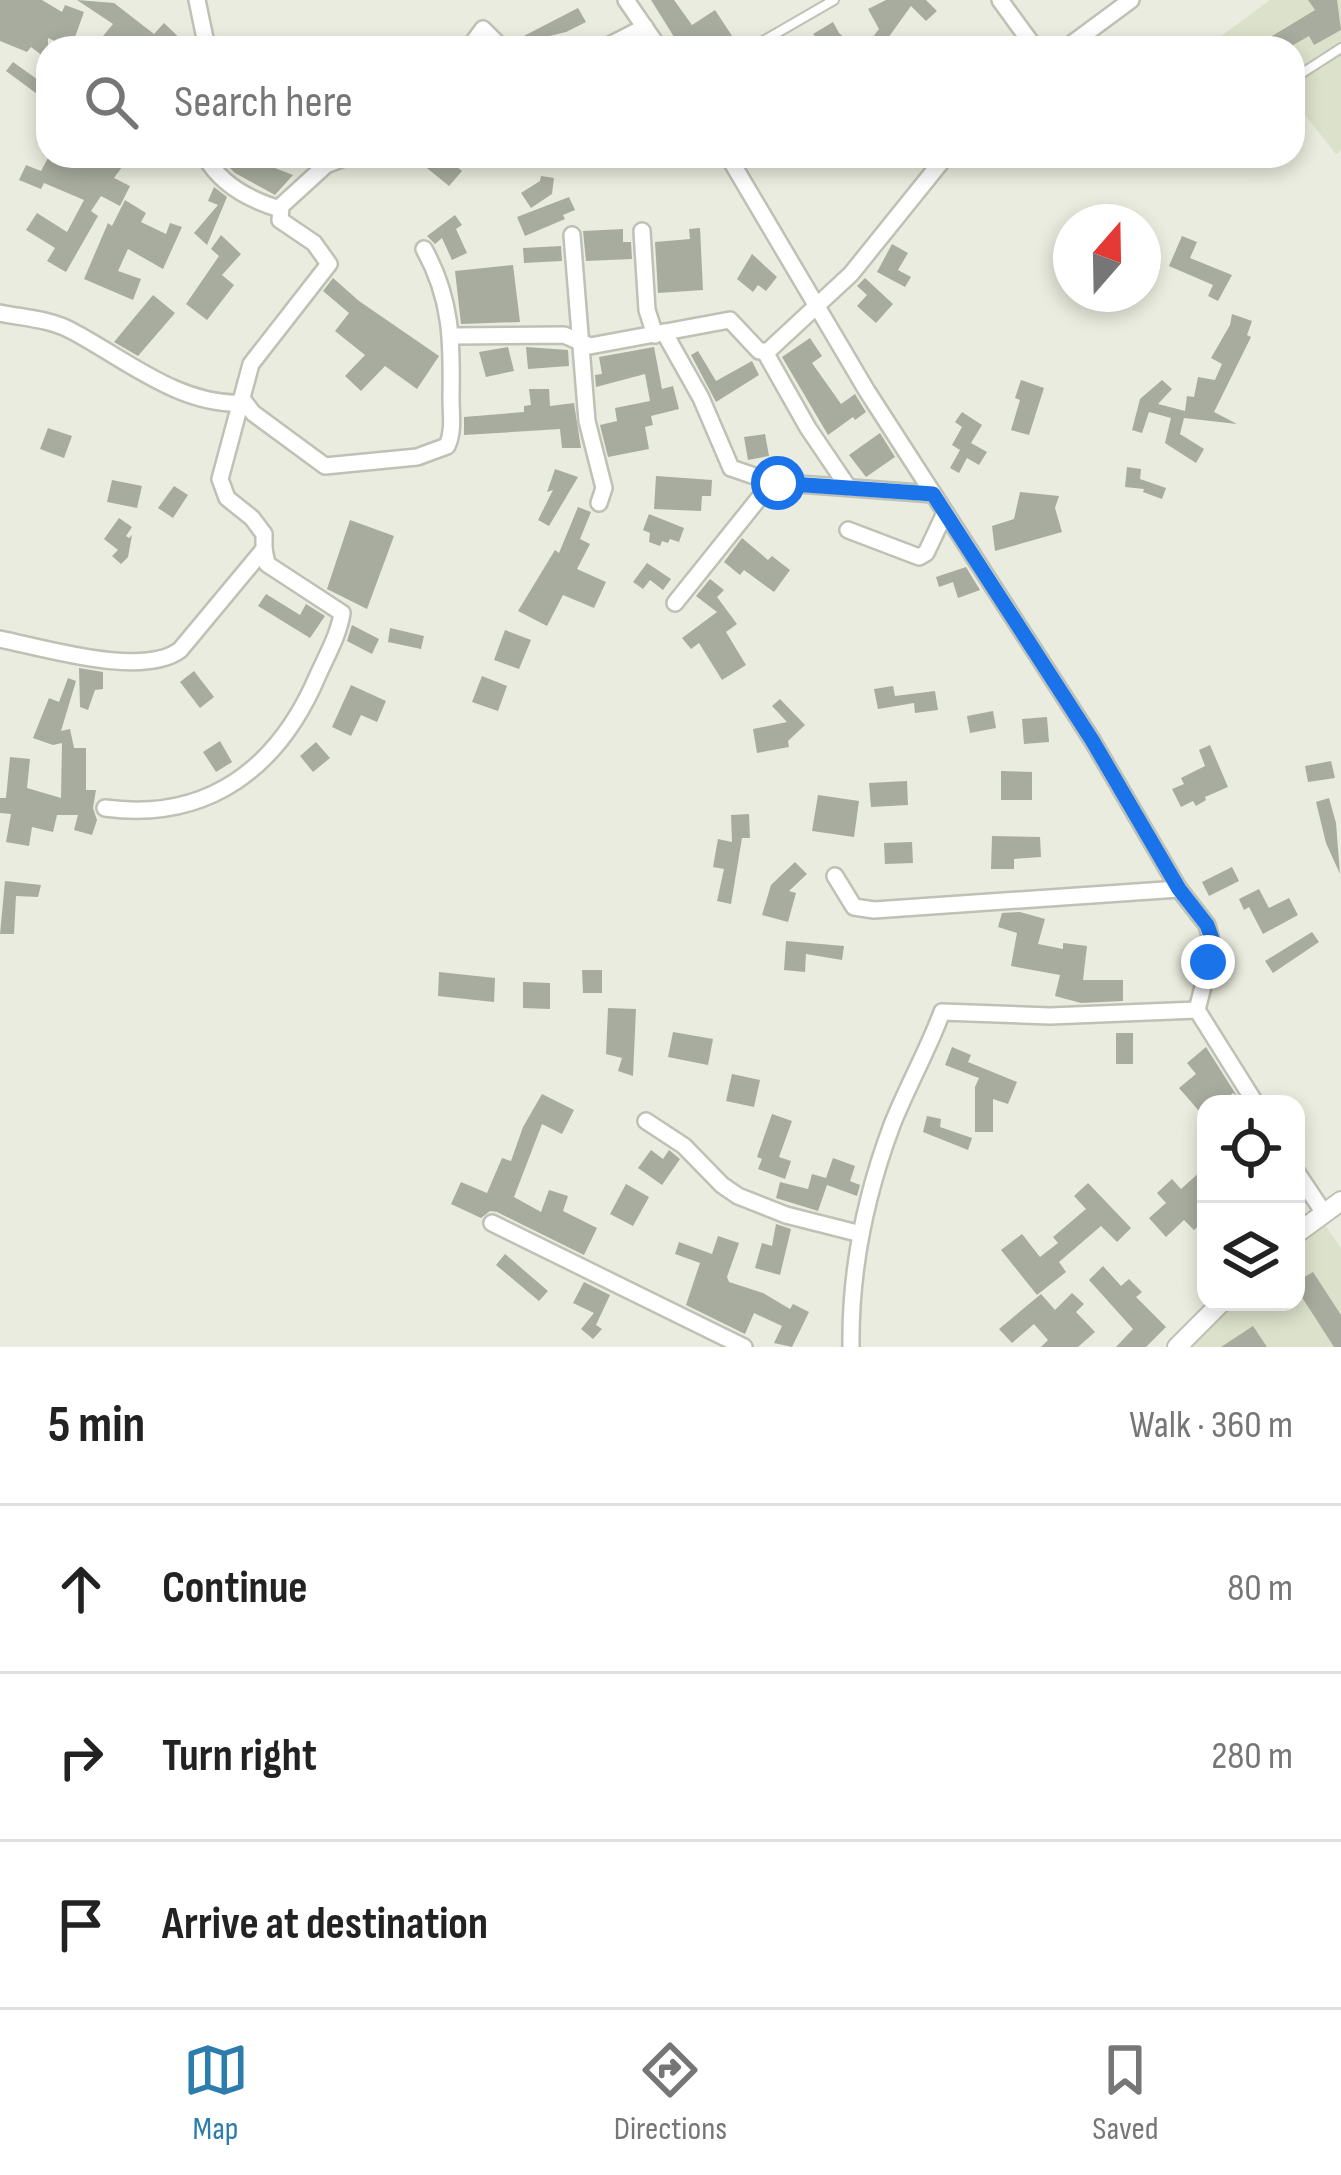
<!DOCTYPE html>
<meta charset="utf-8">
<style>
:root{--surface:#fff;--page:#f6f6f6;--text:#222;--muted:#767676;--line:#e0e0e0;--accent:#2c7dae}
body{margin:0;font-family:"Sofia Sans Condensed",sans-serif;background:var(--page);color:var(--text)}
.controls{position:absolute;right:36px;bottom:36px;display:grid;overflow:hidden;border-radius:24px;box-shadow:0 6px 18px #0003}
.controls button{width:108px;height:108px;display:grid;place-items:center;padding:0;border:0;border-bottom:3px solid var(--line);background:var(--surface);color:var(--text);font:60px sans-serif}
.compass{position:absolute;left:1053px;top:204px;width:108px;height:108px;border-radius:50%;background:var(--surface);box-shadow:0 6px 18px #0003;rotate:20deg}
.stop{position:absolute;width:36px;height:36px;margin:-27px;border:9px solid #1a73e8;border-radius:50%;background:#fff}
.stop.end{background:#1a73e8;border-color:#fff;box-shadow:0 3px 12px #0008}
.list{margin:0;padding:0;list-style:none}
h2{display:flex;justify-content:space-between;align-items:center;height:156px;margin:0;padding:0 48px;font-size:51px}
h2 small{font-size:39px;font-weight:400;color:var(--muted)}
.list li{display:grid;grid-template-columns:78px 1fr auto;gap:36px;align-items:center;box-sizing:border-box;height:168px;padding:0 48px;border-top:3px solid var(--line)}
.list b{display:block;font-size:45px;white-space:nowrap}
.list em{font-size:39px;font-style:normal;color:var(--muted)}
.icon{flex:none;width:66px;height:66px;fill:none;stroke:currentColor;stroke-width:2;stroke-linecap:round;stroke-linejoin:round}
.map{position:relative;flex:none;width:1341px;height:1347px;overflow:hidden}
.search{position:absolute;background:var(--surface);box-shadow:0 6px 18px #0003;left:36px;right:36px;top:36px;height:132px;display:flex;align-items:center;gap:30px;box-sizing:border-box;padding:0 42px;border-radius:36px;color:var(--muted);font-size:45px}
.sheet{height:660px;background:var(--surface)}
nav{display:flex;justify-content:space-around;align-items:center;box-sizing:border-box;height:168px;border-top:3px solid var(--line);background:var(--surface);font-size:33px;color:var(--muted)}
nav a{display:grid;justify-items:center;gap:6px}
nav .on{color:var(--accent)}
.map>svg:first-child{display:block}
.built{fill:#dce1cb}
.building{fill:#a8ac9e}
.lines{fill:none;stroke-linecap:round;stroke-linejoin:round}
.service-casing{stroke:#bec1b3;stroke-width:12}
.minor-casing{stroke:#bec1b3;stroke-width:20}
.tertiary-casing{stroke:#bec1b3;stroke-width:22}
.service{stroke:#fff;stroke-width:8}
.minor{stroke:#fff;stroke-width:15}
.tertiary{stroke:#fff;stroke-width:18}
.route{stroke:#1a73e8;stroke-width:15}
</style>
<div class="map">
<svg width="1341" height="1347" viewBox="0 0 1341 1347">
<rect width="100%" height="100%" fill="#e9ecde"/>
<g class="built">
<path d="M1270,0H1341V150L1336,154L1293,100V48H1205Z"/>
<path d="M1323,1222L1341,1248V1347H1186L1231,1302H1296V1244Z"/>
</g>
<g class="building">
<path d="M0,0H42L62,12L65,5L84,12L71,48L48,38V60L31,47L27,52L0,41Z"/>
<path d="M77,0L114,3L154,34L164,23L190,48H93L113,24Z"/>
<path d="M651,0H674L692,25L715,10L740,48H711L708,42L699,48H681Z"/>
<path d="M886,0H926L937,11L926,21L911,6L883,45L873,37L879,29L868,9Z"/>
<path d="M1308,0H1337L1341,30L1314,45L1309,36L1288,48H1252L1315,10Z"/>
<path d="M578,8L586,22L566,32L517,44L516,40Z"/>
<path d="M833,22L839,33L857,48H826L813,34Z"/>
<path d="M13,62L41,82L48,74V102L6,71Z"/>
<path d="M49,156H130L114,178L130,186L120,206L101,196L91,211L98,216L66,272L47,261L55,248L26,230L37,213L67,232L84,200L44,183L41,189L19,180L26,165L41,171Z"/>
<path d="M231,156H268L262,163L293,175L275,195L235,173L225,163Z"/>
<path d="M437,156H451L460,163L457,167L462,171L449,186L427,168Z"/>
<path d="M541,176L554,178L552,194L531,208L521,193L540,181Z"/>
<path d="M214,187L227,197L207,245L194,233L218,205L208,201Z"/>
<path d="M569,197L575,210L563,215L565,219L525,236L517,217Z"/>
<path d="M125,200L146,213L141,222L166,234L170,223L182,227L163,269L128,249L118,271L141,279L133,300L84,279L108,223L112,226Z"/>
<path d="M455,215L462,225L456,229L467,253L452,260L442,238L435,244L427,236Z"/>
<path d="M700,228L703,290L658,293L655,242L690,239L689,229Z"/>
<path d="M623,229V242H631L632,259L586,261L583,231Z"/>
<path d="M221,235L241,254L222,275L234,285L207,320L186,304L219,256L211,249Z"/>
<path d="M1182,236L1197,242L1190,258L1232,275L1218,301L1208,296L1213,285L1169,266Z"/>
<path d="M892,244L908,253L898,270L911,277L905,287L877,272Z"/>
<path d="M561,246L562,261L524,263L523,248Z"/>
<path d="M752,254L777,277L766,291L758,285L753,292L737,279Z"/>
<path d="M513,265L520,322L461,324L455,271Z"/>
<path d="M333,278L359,301L439,356L417,389L385,366L361,391L345,376L365,355L335,331L349,313L323,291Z"/>
<path d="M865,278L893,304L876,323L857,306L867,295L857,286Z"/>
<path d="M153,295L175,313L138,356L114,342Z"/>
<path d="M1232,314L1252,321L1247,335L1251,337L1214,412L1237,424L1184,418L1180,434L1204,449L1196,463L1165,443L1171,418L1149,412L1142,433L1132,430L1140,399L1162,380L1172,389L1158,404L1185,411L1187,396L1194,397L1198,377L1215,380L1222,364L1211,358L1230,325Z"/>
<path d="M810,338L822,356L812,363L841,404L855,394L866,412L855,420L853,417L828,435L782,357Z"/>
<path d="M508,347L514,371L486,377L479,352Z"/>
<path d="M526,347L568,350L569,366L528,369Z"/>
<path d="M654,347L662,389L673,386L679,409L651,416L653,425L645,427L649,449L608,457L600,425L617,421L615,408L650,401L645,374L596,387L595,375L602,374L599,357Z"/>
<path d="M698,351L716,381L752,361L759,375L716,402L691,355Z"/>
<path d="M1021,380L1044,388L1029,435L1011,430L1020,400L1015,398Z"/>
<path d="M529,389H549L550,406L574,403L581,448H562L560,429L464,435V417L524,412V406L531,405Z"/>
<path d="M962,412L982,425L971,443L987,452L979,465L967,458L959,473L950,468L960,450L952,445L962,427L955,422Z"/>
<path d="M48,428L72,436L64,458L40,449Z"/>
<path d="M880,433L895,457L866,477L849,455Z"/>
<path d="M765,434L769,456L748,460L744,437Z"/>
<path d="M1127,467L1141,469L1140,479L1166,488L1162,499L1143,492L1144,489L1125,487Z"/>
<path d="M555,469L578,477L549,526L538,520L553,490L547,492Z"/>
<path d="M656,476L712,480L711,496H702L701,511L654,509Z"/>
<path d="M112,480L142,486L137,508L107,502Z"/>
<path d="M174,486L188,495L173,518L158,508Z"/>
<path d="M1020,492L1059,496L1055,508L1062,532L995,551L992,526L1014,519Z"/>
<path d="M578,507L591,512L580,539L590,544L577,569L606,582L594,608L563,595L547,626L518,611L555,550L559,553Z"/>
<path d="M649,514L684,528L679,542L670,539L668,543L662,541L660,546L649,542L650,533L643,530Z"/>
<path d="M119,518L132,527L126,536L129,538L132,535L128,557L121,564L112,556L118,550L104,539Z"/>
<path d="M350,520L394,536L367,609L327,589Z"/>
<path d="M742,538L768,560L772,556L790,570L774,592L744,570L740,575L724,562Z"/>
<path d="M647,563L671,579L663,590L650,580L643,589L633,582Z"/>
<path d="M966,567L980,590L958,598L953,582L939,587L936,577Z"/>
<path d="M710,579L724,590L717,597L737,624L726,632L746,665L722,680L699,643L691,649L682,638L717,612L696,596Z"/>
<path d="M266,594L300,615L306,604L325,616L310,638L258,606Z"/>
<path d="M352,625L379,639L372,654L347,641Z"/>
<path d="M390,628L424,636L421,649L388,642Z"/>
<path d="M505,630L531,640L519,669L494,660Z"/>
<path d="M79,668L103,672V689L95,690L88,710L80,707Z"/>
<path d="M194,671L214,697L200,708L180,682Z"/>
<path d="M482,676L507,686L498,711L472,702Z"/>
<path d="M68,678L76,681L61,731L70,729L74,748H86V790H96L93,808L97,820L92,835L74,830L78,815H57L53,832L32,827L29,846L6,842L11,814L0,813V798H6L10,757L30,759L27,788L61,798L62,743L53,745L33,738L49,698L59,702Z"/>
<path d="M351,685L386,701L377,722L361,715L351,736L332,727Z"/>
<path d="M893,686L895,696L935,691L938,710L915,713L914,703L878,709L874,689Z"/>
<path d="M780,699L805,725L788,741L789,747L757,753L753,729L787,722L772,706Z"/>
<path d="M993,711L996,728L970,733L967,716Z"/>
<path d="M1047,717L1049,742L1024,744L1022,719Z"/>
<path d="M220,741L232,762L216,772L203,752Z"/>
<path d="M316,742L330,758L313,772L300,756Z"/>
<path d="M1210,745L1228,787L1205,797L1206,800L1196,806L1193,801L1181,807L1172,789L1184,784L1181,778L1205,766L1199,750Z"/>
<path d="M1331,761L1335,778L1308,782L1305,766Z"/>
<path d="M1001,771L1032,772V800H1001Z"/>
<path d="M907,781L908,805L871,807L869,783Z"/>
<path d="M818,795L859,801L854,837L812,831Z"/>
<path d="M1329,798L1336,823L1340,874L1326,843L1316,802Z"/>
<path d="M749,814L750,838H742L731,904L717,901L724,869L713,867L718,839L732,842L731,815Z"/>
<path d="M992,836L1040,837L1041,857L1014,859V869H991Z"/>
<path d="M912,842L913,863L885,864L884,843Z"/>
<path d="M795,862L807,874L789,891L796,893L788,922L762,915L771,885Z"/>
<path d="M1232,867L1239,881L1209,896L1202,882Z"/>
<path d="M5,881L41,885L38,897L16,896L14,934H0Z"/>
<path d="M1259,889L1269,908L1289,898L1298,915L1263,934L1249,907L1244,910L1239,899Z"/>
<path d="M1020,912L1045,919L1038,944L1063,949V943L1087,946L1083,980H1123V1001L1081,1003L1055,996L1060,975L1011,966L1017,933L998,927L1002,913Z"/>
<path d="M1312,932L1319,942L1273,973L1265,961Z"/>
<path d="M786,941L844,946L842,960L806,954L805,972L784,970Z"/>
<path d="M582,970H602V993H583Z"/>
<path d="M439,972L495,978L494,1002L438,996Z"/>
<path d="M523,982L550,983V1009L523,1008Z"/>
<path d="M608,1008L636,1009L633,1076L618,1071L622,1058L606,1054Z"/>
<path d="M673,1032L713,1039L708,1065L668,1057Z"/>
<rect x="1116" y="1033" width="17" height="31"/>
<path d="M952,1047L971,1055L968,1062L1017,1082L1008,1104L993,1099V1132H975V1087L979,1078L945,1065Z"/>
<path d="M1206,1047L1237,1096L1233,1093L1220,1104H1206V1119L1179,1088L1196,1074L1187,1063Z"/>
<path d="M732,1074L760,1080L754,1107L726,1101Z"/>
<path d="M542,1094L574,1110L562,1134L542,1124L514,1197L541,1212L549,1190L568,1196L563,1211L597,1228L584,1255L497,1212L490,1211L481,1218L451,1204L461,1182L487,1193L502,1158L511,1161L523,1127Z"/>
<path d="M772,1114L792,1121L779,1157L791,1161L785,1179L758,1169L762,1159L757,1157Z"/>
<path d="M927,1116L941,1119L940,1127L972,1138L968,1150L923,1132Z"/>
<path d="M651,1150L663,1159L669,1150L680,1159L662,1185L638,1168Z"/>
<path d="M833,1158L855,1166L850,1181L860,1185L857,1196L827,1185L818,1211L776,1198L780,1182L808,1189L812,1174L826,1178Z"/>
<path d="M1200,1172L1206,1179V1201L1198,1208L1206,1219L1194,1230L1184,1220L1166,1237L1149,1218L1166,1203L1157,1193L1172,1179L1181,1189Z"/>
<path d="M1088,1183L1131,1228L1117,1242L1101,1226L1059,1262L1066,1272L1037,1295L1001,1250L1022,1234L1040,1257L1058,1243L1053,1237L1086,1209L1074,1196Z"/>
<path d="M626,1184L649,1197L633,1226L610,1214Z"/>
<path d="M776,1224L791,1229L780,1275L755,1268L762,1243L772,1246Z"/>
<path d="M718,1236L739,1243L727,1277L729,1282L763,1293L790,1309L793,1304L809,1312L792,1347L774,1343L782,1326L754,1313L745,1334L686,1305L700,1263L675,1254L679,1242L712,1254Z"/>
<path d="M505,1254L548,1291L539,1301L496,1265Z"/>
<path d="M1103,1266L1121,1286L1129,1279L1142,1292L1136,1297L1166,1327L1146,1347H1116L1133,1329L1089,1280Z"/>
<path d="M1313,1272L1341,1315V1347H1334L1296,1288V1282Z"/>
<path d="M584,1282L610,1295L596,1325L602,1329L593,1339L581,1329L594,1313L573,1303Z"/>
<path d="M1072,1293L1084,1304L1076,1312L1095,1332L1078,1347H1041L1048,1340L1034,1324L1012,1343L999,1329L1041,1294L1055,1310Z"/>
<path d="M1253,1326L1267,1347H1221Z"/>
</g>
<g class="lines">
<g class="service-casing">
<g id="service">
<path d="M751,48L834,0"/>
<path d="M1293,79L1341,48"/>
</g>
</g>
<g class="minor-casing">
<g id="minor">
<path d="M197,0L207,48"/>
<path d="M626,0L659,48"/>
<path d="M1000,0L1035,48"/>
<path d="M469,48L483,29L502,48"/>
<path d="M604,48L645,27"/>
<path d="M1066,48L1131,0"/>
<path d="M205,156C220,184 250,200 280,209"/>
<path d="M728,156L867,391L1092,740L1179,889L1207,925L1213,947L1197,1010L1256,1104"/>
<path d="M642,231L647,310L655,335"/>
<path d="M572,235L587,421L604,488L599,503"/>
<path d="M0,313C24,318 50,319 72,331C125,359 180,406 242,403"/>
<path d="M664,332L701,398L731,468L772,482L933,494"/>
<path d="M453,336L564,335L590,346L730,320L759,351H768L851,274L946,156"/>
<path d="M765,352L808,428L848,487"/>
<path d="M243,400L253,413L325,466L417,457L447,446C454,431 451,415 451,398C452,343 452,299 424,249"/>
<path d="M848,530L919,557L926,553L945,513"/>
<path d="M675,603L772,482"/>
<path d="M0,639C44,648 143,678 180,650L264,549V534L252,518L227,498L220,479L251,364L329,264L314,243L280,220L281,206L326,165L349,156"/>
<path d="M105,808C209,822 279,767 318,675C327,655 339,634 342,613L267,564L264,549"/>
<path d="M835,876L854,907L874,910L1179,889"/>
<path d="M646,1121L684,1146L722,1185L738,1196L786,1215L861,1234"/>
<path d="M1296,1171L1324,1213"/>
<path d="M492,1223L744,1347"/>
<path d="M851,1347C850,1270 865,1197 892,1125C907,1087 928,1050 942,1012L1050,1016L1197,1010"/>
</g>
</g>
<g class="tertiary-casing">
<g id="tertiary">
<path d="M1296,1234L1341,1201"/>
<path d="M1177,1347L1222,1302"/>
</g>
</g>
<use href="#service" class="service"/>
<use href="#minor" class="minor"/>
<use href="#tertiary" class="tertiary"/>
</g>
<g class="lines">
<path class="route" d="M778,483L933,494L1092,740L1179,889L1207,925L1213,942L1208,962"/>
</g>
</svg>
<div class="controls">
<button><svg class="icon" aria-label="locate" viewBox="0 0 24 24"><circle cx="12" cy="12" r="6"/><path d="M12 2v4M12 18v4M2 12h4M18 12h4"/></svg></button>
<button><svg class="icon" aria-label="layers" viewBox="0 0 24 24"><path d="M12 4l9 5-9 5-9-5zM3 14l9 5 9-5"/></svg></button>
</div>
<svg class="compass" viewBox="-18 -18 36 36"><path d="M0-13l5 13h-10z" fill="#e53935"/><path d="M0 13l5-13h-10z" fill="#767676"/></svg>
<div class="stop" style="left:778px;top:483px"></div>
<div class="stop end" style="left:1208px;top:962px"></div>
<div class="search"><svg class="icon" aria-label="search" viewBox="0 0 24 24"><circle cx="10" cy="10" r="6"/><path d="M15 15l6 6"/></svg>Search here</div>
</div>
<section class="sheet">
<h2>5 min<small>Walk · 360 m</small></h2>
<ul class="list">
<li><svg class="icon" aria-label="ahead" viewBox="0 0 24 24"><path d="M12 20V5M6 11l6-6 6 6"/></svg><div><b>Continue</b></div><em>80 m</em></li>
<li><svg class="icon" aria-label="right" viewBox="0 0 24 24"><path d="M7 20v-9h11M14 6l5 5-5 5"/></svg><div><b>Turn right</b></div><em>280 m</em></li>
<li><svg class="icon" aria-label="arrive" viewBox="0 0 24 24"><path d="M6 21V4h12l-3 4 3 4H6"/></svg><div><b>Arrive at destination</b></div></li>
</ul>
</section>
<nav>
<a class="on"><svg class="icon" aria-label="map" viewBox="0 0 24 24"><path d="M3 6l6-2 6 2 6-2v14l-6 2-6-2-6 2zM9 4v14M15 6v14"/></svg>Map</a>
<a><svg class="icon" aria-label="directions" viewBox="0 0 24 24"><path d="M12 3l9 9-9 9-9-9zM9 14v-3h6M13 9l2 2-2 2"/></svg>Directions</a>
<a><svg class="icon" aria-label="saved" viewBox="0 0 24 24"><path d="M7 4h10v16l-5-4-5 4z"/></svg>Saved</a>
</nav>
